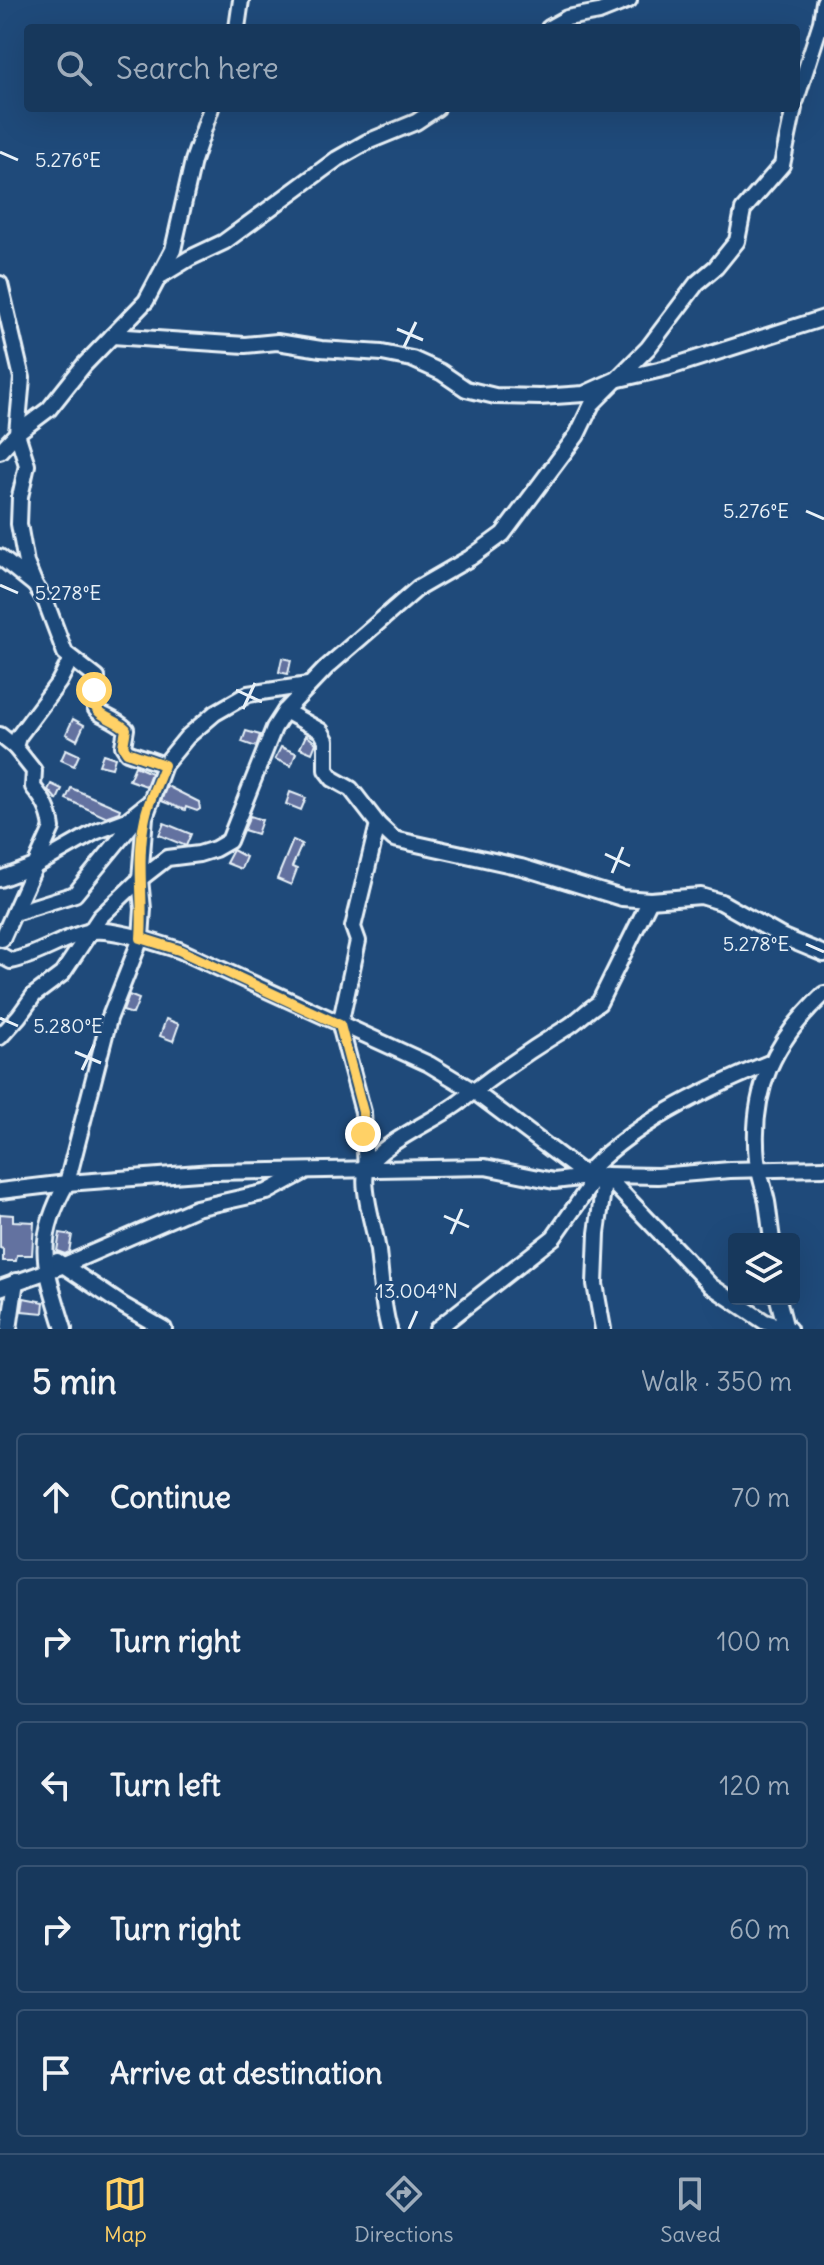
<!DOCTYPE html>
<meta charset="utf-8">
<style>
:root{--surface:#17385c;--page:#203f62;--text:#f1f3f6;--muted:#9eacbb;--line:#365272;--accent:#ffd166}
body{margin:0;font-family:Delius,sans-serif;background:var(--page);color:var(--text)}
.controls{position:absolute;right:24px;bottom:24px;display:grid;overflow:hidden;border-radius:8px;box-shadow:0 8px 32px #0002}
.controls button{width:72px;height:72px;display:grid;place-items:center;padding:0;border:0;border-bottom:2px solid var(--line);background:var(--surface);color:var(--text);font:40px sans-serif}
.stop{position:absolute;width:24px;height:24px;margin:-18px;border:6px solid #ffd166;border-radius:50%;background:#fff}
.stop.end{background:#ffd166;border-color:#fff;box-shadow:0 2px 8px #0008}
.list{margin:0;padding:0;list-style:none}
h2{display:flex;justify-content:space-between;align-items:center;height:104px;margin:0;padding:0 32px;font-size:34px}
h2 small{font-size:26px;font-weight:400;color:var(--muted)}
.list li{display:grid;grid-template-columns:52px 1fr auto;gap:24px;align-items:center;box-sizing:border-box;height:128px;margin:0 16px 16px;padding:0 16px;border:2px solid var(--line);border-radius:8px}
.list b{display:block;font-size:30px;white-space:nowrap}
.list em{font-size:26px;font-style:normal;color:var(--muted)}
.icon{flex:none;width:44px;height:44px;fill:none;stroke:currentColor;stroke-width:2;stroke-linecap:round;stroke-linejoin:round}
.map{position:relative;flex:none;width:824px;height:1329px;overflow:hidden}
.search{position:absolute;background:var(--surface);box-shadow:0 8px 32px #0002;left:24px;right:24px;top:24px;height:88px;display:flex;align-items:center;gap:20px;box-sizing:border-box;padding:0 28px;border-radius:8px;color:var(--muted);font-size:30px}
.sheet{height:824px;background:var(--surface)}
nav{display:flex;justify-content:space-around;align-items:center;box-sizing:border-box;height:112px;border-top:2px solid var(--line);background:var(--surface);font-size:22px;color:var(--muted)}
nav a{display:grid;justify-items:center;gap:4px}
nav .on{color:var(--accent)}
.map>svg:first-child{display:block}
.building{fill:#6372a0;stroke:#e8f1f8;stroke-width:2}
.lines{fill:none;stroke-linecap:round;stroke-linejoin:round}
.minor-casing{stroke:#e8f1f8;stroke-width:20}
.minor{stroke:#1f4a7a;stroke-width:14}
.route{stroke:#ffd166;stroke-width:10}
.ticks{fill:none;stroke:#e8f1f8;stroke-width:3}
.ticks-label{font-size:20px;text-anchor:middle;fill:#e8f1f8;stroke:#1f4a7a;stroke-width:6;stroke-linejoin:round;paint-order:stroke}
</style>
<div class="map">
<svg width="824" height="1329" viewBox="0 0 824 1329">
<rect width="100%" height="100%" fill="#1f4a7a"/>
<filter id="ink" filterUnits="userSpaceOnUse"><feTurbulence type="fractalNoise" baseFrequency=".0125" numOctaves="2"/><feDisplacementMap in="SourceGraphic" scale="16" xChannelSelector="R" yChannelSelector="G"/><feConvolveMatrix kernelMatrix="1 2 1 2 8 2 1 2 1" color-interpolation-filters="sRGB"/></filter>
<g filter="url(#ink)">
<g class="building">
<path d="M282,658L291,660L288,674L279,672Z"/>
<path d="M73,719L84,725L77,740L66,734Z"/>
<path d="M246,731L260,735L256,747L242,742Z"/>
<path d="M306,735L316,743L312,753L300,748Z"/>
<path d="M281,747L296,753L291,766L275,759Z"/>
<path d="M66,749L79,755L74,766L61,760Z"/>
<path d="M103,754L115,758L112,768L99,765Z"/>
<path d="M135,766L151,773L146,786L129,780Z"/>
<path d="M51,784L62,789L57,800L48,790Z"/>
<path d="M167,786L199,802L200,809L197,811L186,807L185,810L161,801Z"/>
<path d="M71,788L120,809L119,812L105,817L66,799Z"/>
<path d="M290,792L306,798L301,810L286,804Z"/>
<path d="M250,816L262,820L257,834L244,830Z"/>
<path d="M164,823L191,834L186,846L159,835Z"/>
<path d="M293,840L302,844L292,867L297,869L291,885L277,879Z"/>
<path d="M233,850L246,857L241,869L226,863Z"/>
<path d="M129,995L139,999L133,1014L123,1011Z"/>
<path d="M166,1019L179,1024L173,1041L160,1036Z"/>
<path d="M0,1214L13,1215V1221L34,1222L32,1255H17L16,1261H3V1249L0,1248Z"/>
<path d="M60,1233L72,1235L69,1252L65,1254L57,1251Z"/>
<path d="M24,1298L44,1302L43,1313L22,1311Z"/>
</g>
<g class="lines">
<g class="minor-casing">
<g id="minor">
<path d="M237,28L241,0"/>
<path d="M549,28L567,18L599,12L629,0"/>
<path d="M796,100L821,22L824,2"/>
<path d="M162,275L190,258L224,242L337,159L367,142L416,122L437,108"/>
<path d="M0,284L22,378L17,433L27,465L20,497L19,524L26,563L35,585"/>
<path d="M112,336L245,345L277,342L321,349L382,353L412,359L441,372L466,389L495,396L540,397L584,394L615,380L667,368L824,318"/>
<path d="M0,451L17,433L49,409L84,365L146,301L173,250L193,161L211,108"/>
<path d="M0,557L35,585L45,600L65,653L97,678C86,721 102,708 126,729L123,746L127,752L164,765"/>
<path d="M285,711L321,731L326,740V770L333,779L351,789L378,824L394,839L521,867L622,898L650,900L701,896L721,902L783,937L824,954"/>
<path d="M0,735L15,747"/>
<path d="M0,879L37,865L95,832L127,820L151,801L75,894L14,913"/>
<path d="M2,939L52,828C50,811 44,800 33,787L34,771L15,747L18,737L59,682L71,659"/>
<path d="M0,955L11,961C39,955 62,938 87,932C109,926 157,943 179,950L429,1064L472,1090L588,1177"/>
<path d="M0,1037L19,1016L34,995L62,974L100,917L140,879L167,858L199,854L215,849L229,841L274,728L285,711L327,667L418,588L470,558L503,534L577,435L592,404L648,348L697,283L716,267L737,241L743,210L782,165L794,108"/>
<path d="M366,1169L363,1112L340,1025L358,941L353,927L378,824"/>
<path d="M582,1178C628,1126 705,1089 769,1063"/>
<path d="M0,1191L67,1183L212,1172L485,1167L554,1181L605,1175L658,1176L730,1170L824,1168"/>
<path d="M772,1239C770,1227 769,1214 767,1202C764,1188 759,1174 757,1160C750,1090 774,1041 824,994"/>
<path d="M57,1261L124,1306L164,1329"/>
<path d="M0,1288L62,1266L196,1208L267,1192L304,1172"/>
<path d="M778,1299L786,1329"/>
<path d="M9,1329L16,1281"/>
<path d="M64,1329C45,1266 33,1243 67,1183L109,1019L141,938L143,909L140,879L145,817L164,765L187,737L215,713L248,694L308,685"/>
<path d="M389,1329C382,1304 381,1277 378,1251C375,1231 368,1211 366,1191C365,1184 365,1173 368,1167C380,1143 439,1119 461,1101C494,1075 530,1050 566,1028C578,1021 587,1010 599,1003L650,900"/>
<path d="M437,1329L554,1237L591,1184L605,1175L711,1286L765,1322L789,1329"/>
<path d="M603,1329L595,1284L597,1233L605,1175"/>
</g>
</g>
<use href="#minor" class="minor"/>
</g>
</g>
<g class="lines" filter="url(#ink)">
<path class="route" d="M94,690C90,718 110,715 126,729L123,746L127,752L164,765C158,783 148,801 145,818C136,858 144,898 141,938L179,950L340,1025L363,1112V1134"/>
</g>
<path class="ticks" d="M0,152L18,160M397,329L423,340M404,347L416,322M806,511L824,519M0,585L18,593M236,690L262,702M243,709L255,683M605,854L630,866M612,873L623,847M806,944L824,952M0,1018L18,1026M75,1052L101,1063M82,1070L94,1045M444,1216L469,1227M451,1234L462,1209M409,1329L417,1311"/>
<g class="ticks-label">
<text x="68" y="167">5.276°E</text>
<text x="756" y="518">5.276°E</text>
<text x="68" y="600">5.278°E</text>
<text x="756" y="951">5.278°E</text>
<text x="68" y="1033">5.280°E</text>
<text x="417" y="1298">13.004°N</text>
</g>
</svg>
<div class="controls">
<button><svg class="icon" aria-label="layers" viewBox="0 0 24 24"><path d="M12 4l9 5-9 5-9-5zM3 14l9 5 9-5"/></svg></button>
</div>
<div class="stop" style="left:94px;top:690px"></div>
<div class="stop end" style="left:363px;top:1134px"></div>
<div class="search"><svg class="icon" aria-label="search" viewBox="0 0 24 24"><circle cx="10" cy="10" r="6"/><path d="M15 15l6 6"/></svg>Search here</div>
</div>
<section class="sheet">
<h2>5 min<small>Walk · 350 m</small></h2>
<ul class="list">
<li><svg class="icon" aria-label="ahead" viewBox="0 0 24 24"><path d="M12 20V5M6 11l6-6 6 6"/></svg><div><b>Continue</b></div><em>70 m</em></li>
<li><svg class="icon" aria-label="right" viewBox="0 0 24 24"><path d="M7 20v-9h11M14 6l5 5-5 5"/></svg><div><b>Turn right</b></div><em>100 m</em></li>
<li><svg class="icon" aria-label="left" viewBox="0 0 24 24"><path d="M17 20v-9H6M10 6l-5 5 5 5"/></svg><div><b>Turn left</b></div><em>120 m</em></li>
<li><svg class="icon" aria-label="right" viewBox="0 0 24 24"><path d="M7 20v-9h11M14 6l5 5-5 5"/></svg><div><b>Turn right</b></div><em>60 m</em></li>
<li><svg class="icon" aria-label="arrive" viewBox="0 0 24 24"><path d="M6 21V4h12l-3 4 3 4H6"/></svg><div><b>Arrive at destination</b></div></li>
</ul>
</section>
<nav>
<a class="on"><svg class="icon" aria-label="map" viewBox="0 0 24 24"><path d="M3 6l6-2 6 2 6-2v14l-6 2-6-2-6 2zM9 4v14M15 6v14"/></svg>Map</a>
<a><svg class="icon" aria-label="directions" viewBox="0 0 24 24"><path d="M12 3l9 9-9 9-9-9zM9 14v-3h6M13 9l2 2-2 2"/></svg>Directions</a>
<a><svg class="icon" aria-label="saved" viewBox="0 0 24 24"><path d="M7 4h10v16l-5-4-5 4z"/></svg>Saved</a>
</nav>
